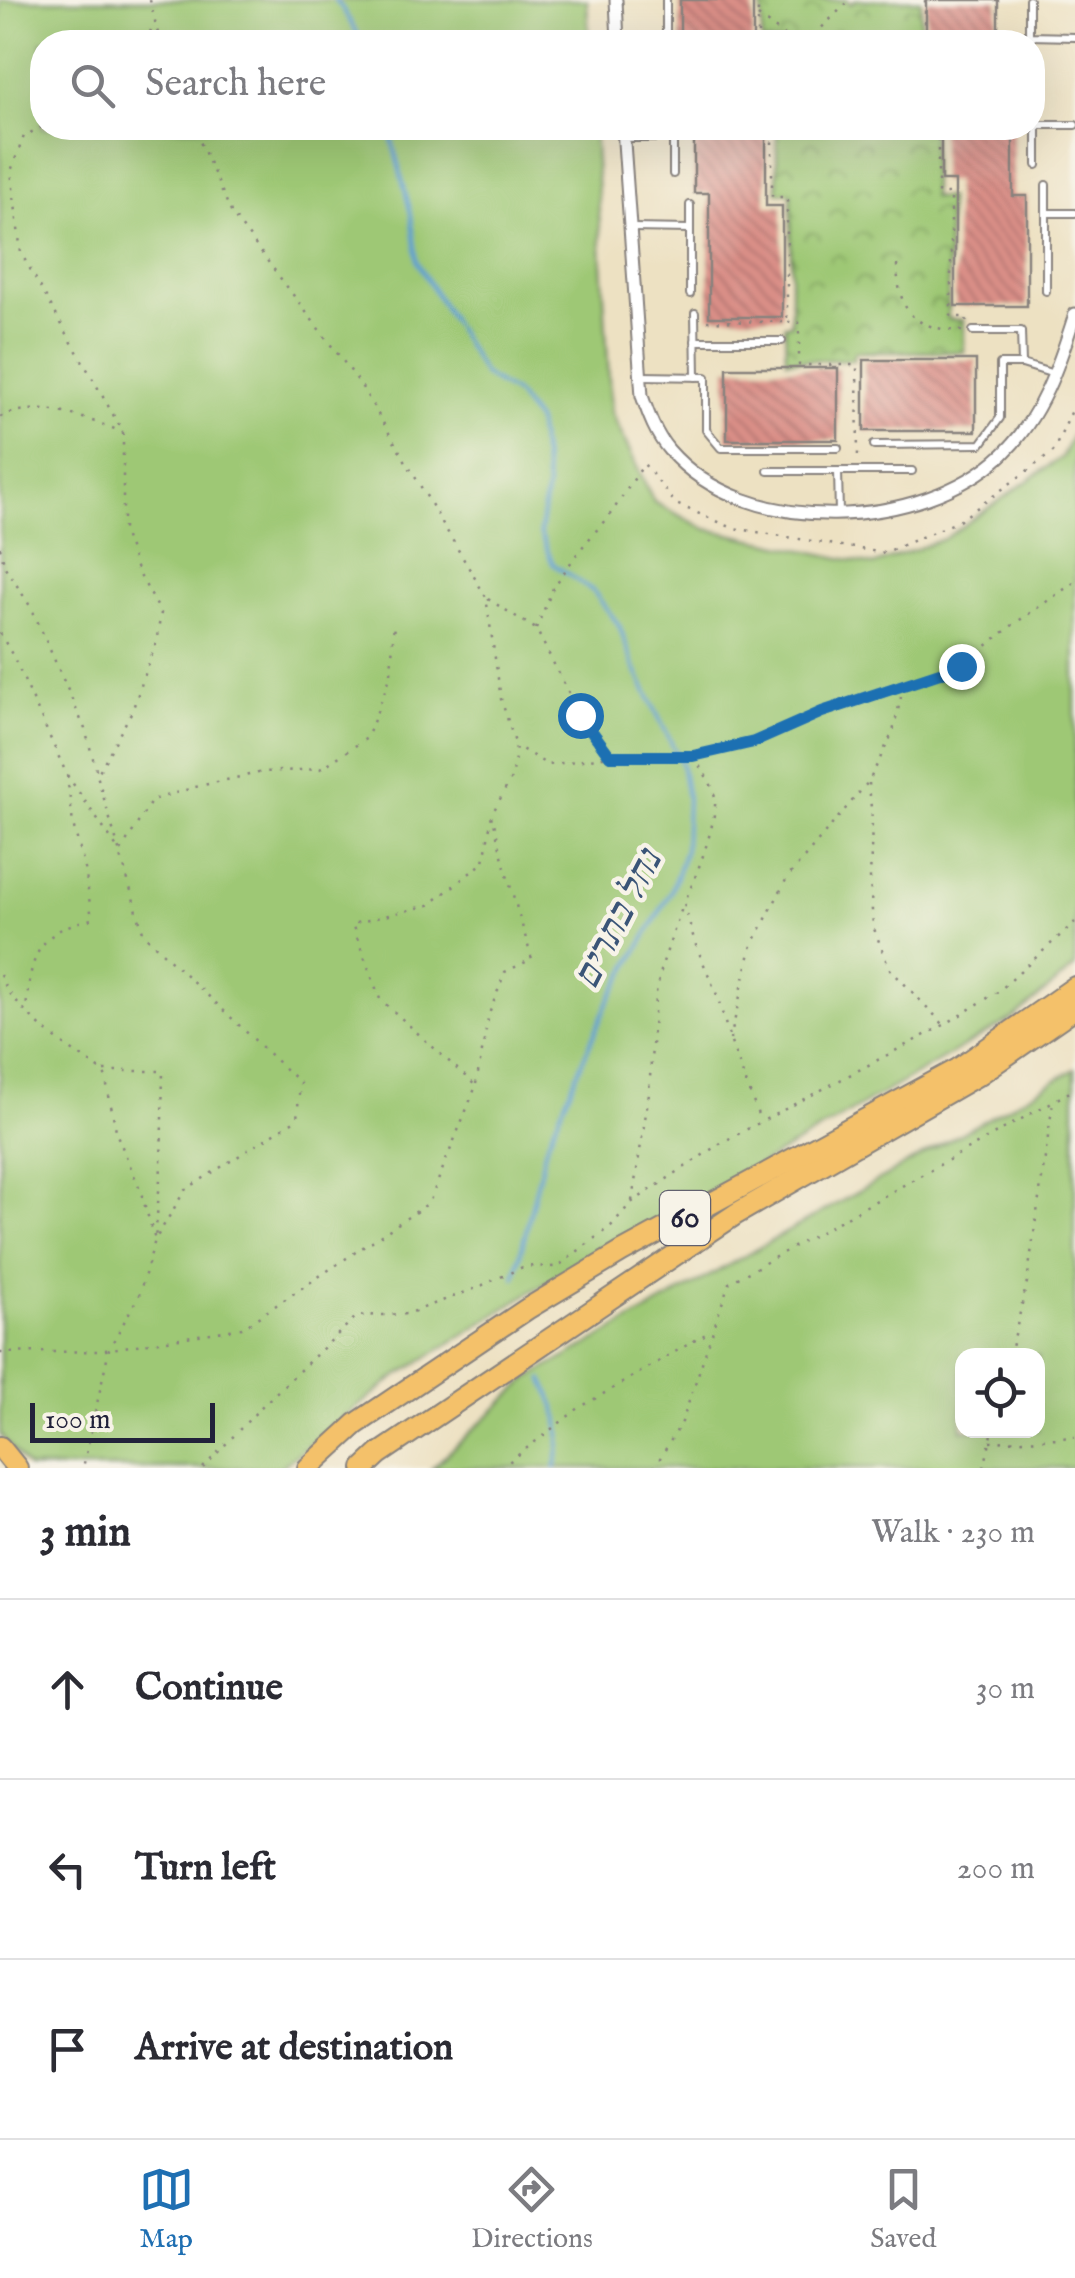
<!DOCTYPE html>
<meta charset="utf-8">
<style>
:root{--surface:#fff;--page:#f7f7f7;--text:#2b2b33;--muted:#7c7c81;--line:#e1e1e2;--accent:#1f6fb2}
body{margin:0;font-family:"IM FELL English","Frank Ruhl Libre",serif;background:var(--page);color:var(--text)}
.controls{position:absolute;right:30px;bottom:30px;display:grid;overflow:hidden;border-radius:20px;box-shadow:0 10px 40px #0002}
.controls button{width:90px;height:90px;display:grid;place-items:center;padding:0;border:0;border-bottom:2px solid var(--line);background:var(--surface);color:var(--text);font:50px sans-serif}
.scale{position:absolute;left:30px;bottom:25px;width:185px;box-sizing:border-box;padding-left:10px;border:5px solid #22223b;border-top:0;font-size:28px;line-height:35px;white-space:nowrap;color:#22223b;-webkit-text-stroke:8px #f7f3e8;paint-order:stroke}
.stop{position:absolute;width:30px;height:30px;margin:-22px;border:8px solid #1f6fb2;border-radius:50%;background:#fff}
.stop.end{background:#1f6fb2;border-color:#fff;box-shadow:0 2px 10px #0008}
.list{margin:0;padding:0;list-style:none}
h2{display:flex;justify-content:space-between;align-items:center;height:130px;margin:0;padding:0 40px;font-size:42px}
h2 small{font-size:32px;font-weight:400;color:var(--muted)}
.list li{display:grid;grid-template-columns:65px 1fr auto;gap:30px;align-items:center;box-sizing:border-box;height:180px;padding:0 40px;border-top:2px solid var(--line)}
.list b{display:block;font-size:38px;white-space:nowrap}
.list em{font-size:32px;font-style:normal;color:var(--muted)}
.icon{flex:none;width:55px;height:55px;fill:none;stroke:currentColor;stroke-width:2;stroke-linecap:round;stroke-linejoin:round}
.map{position:relative;flex:none;width:1075px;height:1468px;overflow:hidden}
.search{position:absolute;background:var(--surface);box-shadow:0 10px 40px #0002;left:30px;right:30px;top:30px;height:110px;display:flex;align-items:center;gap:25px;box-sizing:border-box;padding:0 35px;border-radius:40px;color:var(--muted);font-size:38px}
.sheet{height:670px;background:var(--surface)}
nav{display:flex;justify-content:space-around;align-items:center;box-sizing:border-box;height:140px;border-top:2px solid var(--line);background:var(--surface);font-size:28px;color:var(--muted)}
nav a{display:grid;justify-items:center;gap:5px}
nav .on{color:var(--accent)}
.map>svg:first-child{display:block}
.grass{fill:#9ec874;stroke:#607558;stroke-width:2.5;fill-rule:evenodd}
.park{fill:url(#park-crowns);stroke:#607558;stroke-width:2.5}
.lines{fill:none;stroke-linecap:round;stroke-linejoin:round}
.stream{stroke:#5f9fd1;stroke-width:4}
.building{fill:url(#building-back-hatch)}
.service-casing{stroke:#88827e;stroke-width:10}
.minor-casing{stroke:#88827e;stroke-width:15}
.trunk-casing{stroke:#88827e;stroke-width:24}
.path{stroke:#88827e;stroke-width:2.5;stroke-dasharray:2.5 8;stroke-linecap:butt}
.service{stroke:#fff;stroke-width:6}
.minor{stroke:#fff;stroke-width:11}
.trunk{stroke:#f4c16a;stroke-width:20}
.route{stroke:#1f6fb2;stroke-width:12}
.labels{text-anchor:middle;dominant-baseline:central;stroke-width:9;stroke-linejoin:round;paint-order:stroke}
.shield{fill:#f7f3e8;stroke:#62616f;stroke-width:2.5}
.shield-label{font-size:32px;font-weight:bold;fill:#22223b}
.water-label{font-size:38px;font-style:italic;fill:#3a5477;stroke:#f7f3e8}
</style>
<div class="map">
<svg width="1075" height="1468" viewBox="0 0 1075 1468">
<defs>
<pattern id="park-crowns" width="20" height="18" patternUnits="userSpaceOnUse" patternTransform="scale(2.5)"><rect width="20" height="18" fill="#9ec874"/><path d="M2 6a3 3 0 1 1 6 0M12 15a3 3 0 1 1 6 0" fill="none" stroke="#80a260"/></pattern>
<pattern id="building-back-hatch" width="6" height="6" patternUnits="userSpaceOnUse" patternTransform="scale(2.5)"><rect width="6" height="6" fill="#da8f87"/><path d="M-1 5l2 2M0 0l6 6M5-1l2 2" fill="none" stroke="#b07470"/></pattern>
</defs>
<rect width="100%" height="100%" fill="#f7f3e8"/>
<filter id="ink" filterUnits="userSpaceOnUse"><feTurbulence type="fractalNoise" baseFrequency=".01" numOctaves="2"/><feDisplacementMap in="SourceGraphic" scale="20" xChannelSelector="R" yChannelSelector="G"/><feConvolveMatrix kernelMatrix="1 2 1 2 8 2 1 2 1" color-interpolation-filters="sRGB"/></filter>
<filter id="wash" filterUnits="userSpaceOnUse"><feTurbulence type="fractalNoise" baseFrequency=".0048" numOctaves="4" result="noise"/><feDisplacementMap in="SourceGraphic" scale="40" xChannelSelector="R" yChannelSelector="G"/><feGaussianBlur stdDeviation="2.25" result="paint"/><feColorMatrix in="noise" values="0 0 0 0 0 0 0 0 0 0 0 0 0 0 0 0 0 1.4 0 .05"/><feComposite in="paint" operator="in"/></filter>
<g filter="url(#wash)">
<rect width="100%" height="100%" fill="#ede1c2"/>
<g class="grass">
<path d="M0,0H587L589,42H42V128H594L611,412L654,502L706,529L873,565L944,539L1062,457L1075,429V967L1015,1017L766,1161L532,1291L393,1379L280,1468H28L0,1434Z"/>
<path d="M1075,1069V1468H432L529,1378ZM962,1356H1038V1430H962Z"/>
</g>
<g class="park">
<path d="M762,0H846L851,4L856,0H921V42H762Z"/>
<path d="M777,128H932V197L948,198V319L964,320V352H854L853,360H786L785,325L791,324V193L777,192Z"/>
</g>
<g class="lines">
<g class="stream">
<path d="M335,0L342,8L362,42"/>
<path d="M389,128L411,214L417,262L484,375L516,394L537,422L547,485L540,533L553,564L593,591L619,625L633,664L681,763L687,798L685,850L671,892L607,1004L546,1146L515,1277"/>
<path d="M543,1379C559,1412 566,1432 555,1468"/>
</g>
</g>
<g id="blocks">
<g class="building">
<rect x="680" y="0" width="73" height="42"/>
<rect x="926" y="0" width="72" height="42"/>
<path d="M694,128H766V206H782V317H709V193H694Z"/>
<path d="M941,128H1013V196H1027V306H955V181H941Z"/>
<rect x="864" y="360" width="112" height="71"/>
<rect x="727" y="368" width="111" height="72"/>
</g>
</g>
</g>
<g filter="url(#ink)">
<use href="#blocks" fill-opacity="0" stroke="#88827e" stroke-width="2.5"/>
<g class="lines">
<g class="service-casing">
<g id="service">
<path d="M1029,0V36L1075,37"/>
<path d="M619,40H666V0"/>
<path d="M1037,56V165"/>
<path d="M1037,125H1075"/>
<path d="M673,128V174"/>
<path d="M625,138H673"/>
<path d="M1046,185V291"/>
<path d="M690,205V294"/>
<path d="M1046,213H1075"/>
<path d="M632,228L690,229"/>
<path d="M695,313L696,377"/>
<path d="M973,331H1021L1022,364"/>
<path d="M695,341H782"/>
<path d="M641,376L706,377V430L721,448H838"/>
<path d="M874,445L981,444L1000,418V364H1022L1054,374"/>
<path d="M768,471H912"/>
<path d="M838,471L839,514"/>
</g>
</g>
<g class="minor-casing">
<g id="minor">
<path d="M616,0L618,42"/>
<path d="M623,128L642,396C649,416 656,435 669,450C746,539 921,531 1003,454C1042,416 1059,365 1075,314"/>
</g>
</g>
<g class="trunk-casing">
<g id="trunk">
<path d="M0,1447L17,1468"/>
<path d="M308,1468L356,1424L527,1309L622,1252L958,1069L1075,987"/>
<path d="M364,1468L379,1454L736,1214L981,1073L1075,1008"/>
</g>
</g>
<g class="path">
<path d="M150,0L160,42"/>
<path d="M758,0V42"/>
<path d="M925,0V42"/>
<path d="M758,16L793,42"/>
<path d="M146,42L153,25"/>
<path d="M807,42L850,0"/>
<path d="M42,127L24,136L11,171L21,253L123,432V532L137,570L161,613L156,643L132,711L97,775L144,935L300,1083L297,1119L185,1190L155,1240L139,1295L109,1349L83,1468"/>
<path d="M79,128H80"/>
<path d="M938,128V194H951V317H967L966,324"/>
<path d="M897,265C899,314 913,328 962,331"/>
<path d="M707,321L787,322V197H772V128"/>
<path d="M788,322H799V365H857L858,460"/>
<path d="M0,417C40,399 84,418 123,432"/>
<path d="M0,547L5,567L32,609L85,729L97,773"/>
<path d="M488,599L536,629L580,715L610,756L548,765L518,747"/>
<path d="M536,629L553,588L579,551L612,512L644,464L676,504L733,528L884,553L959,521L1053,452L1075,404"/>
<path d="M0,633L14,658L67,775L73,824L85,869L92,919C36,930 30,959 26,1011"/>
<path d="M610,756H693L754,742L822,711L961,666L1014,624L1075,582"/>
<path d="M694,757C700,768 711,781 714,793C721,815 694,882 684,903L695,943L717,995L730,1040L760,1120"/>
<path d="M67,775L117,848"/>
<path d="M869,783L872,821L870,880L873,926L889,968L944,1025"/>
<path d="M121,851L152,800L199,786L263,772L320,769L367,738L391,675L394,621"/>
<path d="M0,975C18,1017 65,1045 102,1071"/>
<path d="M730,1040L751,948L787,878L869,781L893,732L904,684"/>
<path d="M104,1071H163L161,1167L155,1240L140,1189L117,1135Z"/>
<path d="M476,1084L489,1014L505,972L532,959L507,875L493,819"/>
<path d="M632,1201L649,1094L655,997L663,962L683,905"/>
<path d="M0,1353L99,1351L242,1328L429,1203L476,1086L380,999L352,924L429,905L484,862L492,814L513,775L516,746L501,699L486,597L359,382L232,214L194,128"/>
<path d="M1010,1356L1027,1282L1053,1102"/>
<path d="M990,1442L1075,1437"/>
<path d="M203,1468L263,1405L357,1316L407,1314L474,1289L525,1266L557,1267L611,1226L631,1203L721,1143L944,1025L999,991L1075,922"/>
<path d="M501,1468L579,1408L711,1331"/>
<path d="M654,1468L682,1422L729,1283L1075,1089"/>
<path d="M984,1468L993,1430"/>
</g>
<use href="#service" class="service"/>
<use href="#minor" class="minor"/>
<use href="#trunk" class="trunk"/>
</g>
</g>
<g class="lines" filter="url(#ink)">
<path class="route" d="M580,715L610,756H693L754,742L822,712L961,666"/>
</g>
<g class="labels">
<rect class="shield" x="660" y="1191" width="50" height="54" rx="8"/>
<g class="shield-label">
<text x="685" y="1218">60</text>
</g>
<g class="water-label">
<text transform="translate(619 920) rotate(-63)">נחל בתרים</text>
</g>
</g>
</svg>
<div class="controls">
<button><svg class="icon" aria-label="locate" viewBox="0 0 24 24"><circle cx="12" cy="12" r="6"/><path d="M12 2v4M12 18v4M2 12h4M18 12h4"/></svg></button>
</div>
<div class="scale">100 m</div>
<div class="stop" style="left:580px;top:715px"></div>
<div class="stop end" style="left:961px;top:666px"></div>
<div class="search"><svg class="icon" aria-label="search" viewBox="0 0 24 24"><circle cx="10" cy="10" r="6"/><path d="M15 15l6 6"/></svg>Search here</div>
</div>
<section class="sheet">
<h2>3 min<small>Walk · 230 m</small></h2>
<ul class="list">
<li><svg class="icon" aria-label="ahead" viewBox="0 0 24 24"><path d="M12 20V5M6 11l6-6 6 6"/></svg><div><b>Continue</b></div><em>30 m</em></li>
<li><svg class="icon" aria-label="left" viewBox="0 0 24 24"><path d="M17 20v-9H6M10 6l-5 5 5 5"/></svg><div><b>Turn left</b></div><em>200 m</em></li>
<li><svg class="icon" aria-label="arrive" viewBox="0 0 24 24"><path d="M6 21V4h12l-3 4 3 4H6"/></svg><div><b>Arrive at destination</b></div></li>
</ul>
</section>
<nav>
<a class="on"><svg class="icon" aria-label="map" viewBox="0 0 24 24"><path d="M3 6l6-2 6 2 6-2v14l-6 2-6-2-6 2zM9 4v14M15 6v14"/></svg>Map</a>
<a><svg class="icon" aria-label="directions" viewBox="0 0 24 24"><path d="M12 3l9 9-9 9-9-9zM9 14v-3h6M13 9l2 2-2 2"/></svg>Directions</a>
<a><svg class="icon" aria-label="saved" viewBox="0 0 24 24"><path d="M7 4h10v16l-5-4-5 4z"/></svg>Saved</a>
</nav>
